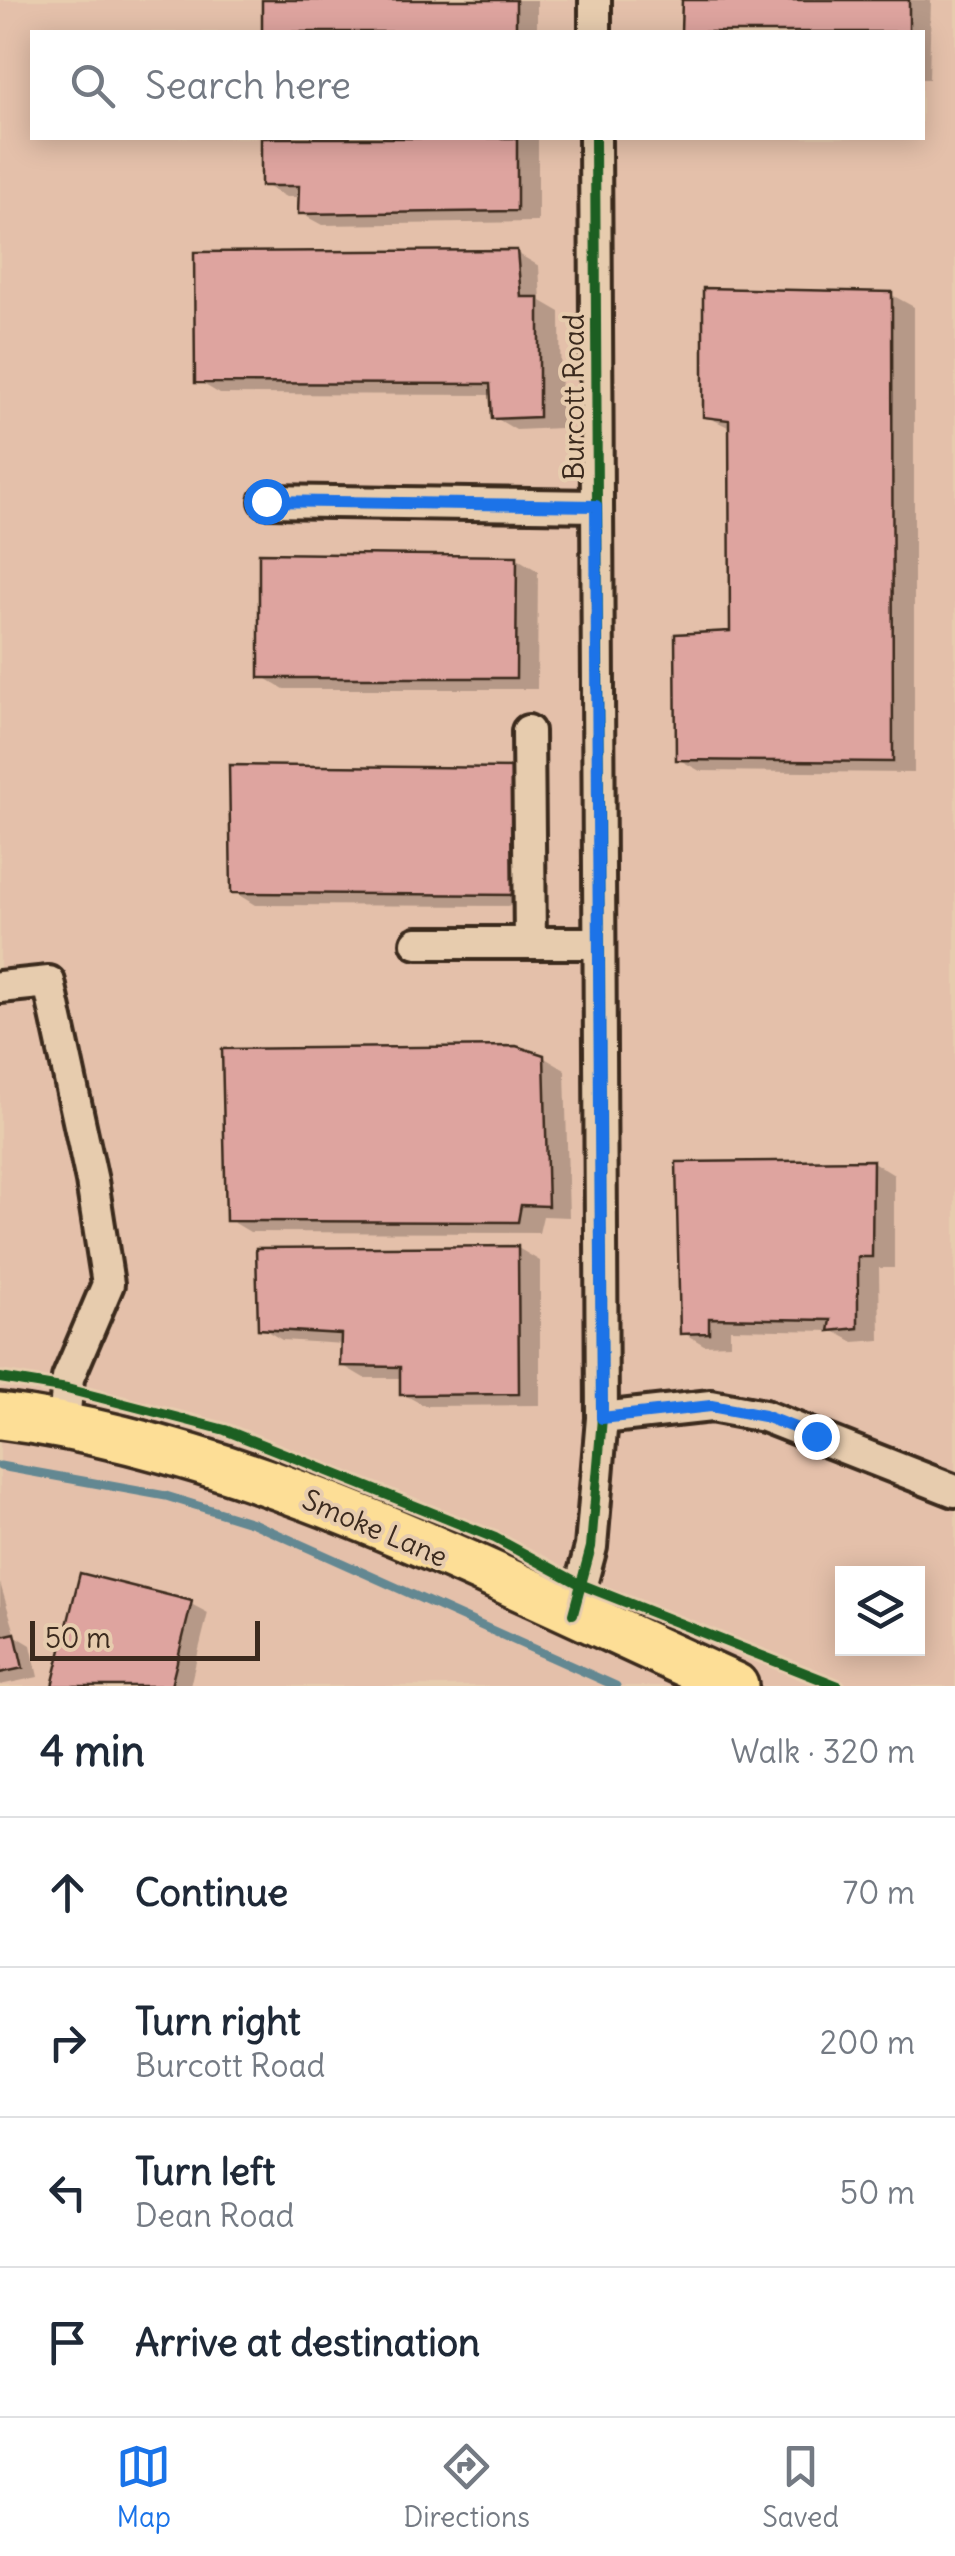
<!DOCTYPE html>
<meta charset="utf-8">
<style>
:root{--surface:#fff;--page:#f6f6f7;--text:#1f2937;--muted:#747a83;--line:#e0e1e3;--accent:#1a73e8}
body{margin:0;font-family:Delius,sans-serif;background:var(--page);color:var(--text)}
.controls{position:absolute;right:30px;bottom:30px;display:grid;overflow:hidden;border-radius:0px;box-shadow:0 5px 25px #0003}
.controls button{width:90px;height:90px;display:grid;place-items:center;padding:0;border:0;border-bottom:2px solid var(--line);background:var(--surface);color:var(--text);font:50px sans-serif}
.scale{position:absolute;left:30px;bottom:25px;width:230px;box-sizing:border-box;padding-left:10px;border:5px solid #3b2a1e;border-top:0;font-size:28px;line-height:35px;white-space:nowrap;color:#3b2a1e;-webkit-text-stroke:8px #e7ccae;paint-order:stroke}
.stop{position:absolute;width:30px;height:30px;margin:-22px;border:8px solid #1a73e8;border-radius:50%;background:#fff}
.stop.end{background:#1a73e8;border-color:#fff;box-shadow:0 2px 10px #0008}
.list{margin:0;padding:0;list-style:none}
h2{display:flex;justify-content:space-between;align-items:center;height:130px;margin:0;padding:0 40px;font-size:42px}
h2 small{font-size:32px;font-weight:400;color:var(--muted)}
.list li{display:grid;grid-template-columns:65px 1fr auto;gap:30px;align-items:center;box-sizing:border-box;height:150px;padding:0 40px;border-top:2px solid var(--line)}
.list b{display:block;font-size:38px;white-space:nowrap}
.list p{margin:0;font-size:32px;white-space:nowrap;color:var(--muted)}
.list em{font-size:32px;font-style:normal;color:var(--muted)}
.icon{flex:none;width:55px;height:55px;fill:none;stroke:currentColor;stroke-width:2;stroke-linecap:round;stroke-linejoin:round}
.map{position:relative;flex:none;width:955px;height:1686px;overflow:hidden}
.search{position:absolute;background:var(--surface);box-shadow:0 5px 25px #0003;left:30px;right:30px;top:30px;height:110px;display:flex;align-items:center;gap:25px;box-sizing:border-box;padding:0 35px;border-radius:0px;color:var(--muted);font-size:38px}
.sheet{height:730px;background:var(--surface)}
nav{display:flex;justify-content:space-around;align-items:center;box-sizing:border-box;height:140px;border-top:2px solid var(--line);background:var(--surface);font-size:28px;color:var(--muted)}
nav a{display:grid;justify-items:center;gap:5px}
nav .on{color:var(--accent)}
.map>svg:first-child{display:block}
.built{fill:#e4c0aa;fill-rule:evenodd}
.shadow{fill:#0003}
.lines{fill:none;stroke-linecap:round;stroke-linejoin:round}
.stream{stroke:#638892;stroke-width:9}
.building{fill:#dea49f;stroke:#3b2a1e;stroke-width:2.5}
.minor-casing{stroke:#3b2a1e;stroke-width:38}
.highway-casing{stroke:#3b2a1e;stroke-width:52}
.minor{stroke:#e7ccae;stroke-width:30}
.highway{stroke:#fdde96;stroke-width:45}
.cycleway-casing{stroke:#e7ccae;stroke-width:16}
.cycleway{stroke:#1b5e20;stroke-width:10}
.route{stroke:#1a73e8;stroke-width:12}
.labels{text-anchor:middle;dominant-baseline:central;stroke-width:8;stroke-linejoin:round;paint-order:stroke}
.street-label{font-size:28px;fill:#3b2a1e;stroke:#e7ccae}
</style>
<div class="map">
<svg width="955" height="1686" viewBox="0 0 955 1686">
<rect width="100%" height="100%" fill="#e7ccae"/>
<filter id="ink" filterUnits="userSpaceOnUse"><feTurbulence type="fractalNoise" baseFrequency=".01" numOctaves="2"/><feDisplacementMap in="SourceGraphic" scale="20" xChannelSelector="R" yChannelSelector="G"/><feConvolveMatrix kernelMatrix="1 2 1 2 8 2 1 2 1" color-interpolation-filters="sRGB"/></filter>
<g filter="url(#ink)">
<path class="built" d="M0,0H955V1686H0ZM32,32H922V138H32ZM842,1574H918V1648H842Z"/>
<g class="shadow">
<rect x="264" y="0" width="273" height="32"/>
<path d="M685,0H931L929,79H922V32H684Z"/>
<path d="M264,138H538V222L322,225L300,213L301,197H286L264,185Z"/>
<path d="M517,253L539,266L541,301L560,312L561,428L516,430L494,417L493,395L220,394L198,381Z"/>
<path d="M892,295L914,307V773L700,771L678,759L733,633L732,429L706,416Z"/>
<path d="M516,558L538,571L537,689H284L262,676Z"/>
<path d="M538,783L540,906L255,905L234,892Z"/>
<path d="M543,1057L565,1070L569,1217L543,1216L539,1233L250,1232L228,1219Z"/>
<path d="M873,1162L894,1175V1268H879L880,1340L854,1342L834,1331L730,1329V1344L704,1345L682,1332Z"/>
<path d="M518,1248L540,1261V1405L425,1406L403,1394V1378H364L342,1365L343,1344L282,1340L260,1327Z"/>
<path d="M0,1583L16,1636L31,1645L38,1677L0,1685Z"/>
<path d="M191,1604L208,1613L190,1686H57Z"/>
</g>
<g class="lines">
<path class="stream" d="M0,1466L166,1496L253,1523L616,1686"/>
</g>
<g class="building">
<rect x="262" y="0" width="254" height="32"/>
<path d="M682,0H909V32H681Z"/>
<path d="M261,138H517V211L298,214L299,186H261Z"/>
<path d="M517,250L521,297H539V417L492,419L490,384L195,383L194,252Z"/>
<path d="M703,288L892,292L893,762L676,760L675,634L730,631L729,420L703,417Z"/>
<path d="M259,553L517,556L516,678H259Z"/>
<path d="M229,765L517,768L519,895L231,893Z"/>
<path d="M516,1046L544,1055L548,1206L521,1205L518,1222L226,1221L222,1049Z"/>
<path d="M873,1160L872,1257H858V1328L829,1331L831,1320L709,1318V1333L680,1334L676,1162Z"/>
<path d="M518,1246L519,1394L400,1395V1367L340,1366L341,1334L258,1329L256,1248Z"/>
<path d="M80,1573L192,1601L171,1686H52Z"/>
<path d="M0,1628L2,1636L15,1633L23,1668L0,1673Z"/>
</g>
<g class="lines">
<g class="minor-casing">
<g id="minor">
<path d="M595,0V32"/>
<path d="M266,501L597,506"/>
<path d="M528,731L530,943H598"/>
<path d="M417,943H530"/>
<path d="M0,987L49,982L92,1181L108,1284L68,1378L64,1424"/>
<path d="M602,1418L711,1406L764,1416L955,1491"/>
<path d="M573,1614L591,1547L602,1418L595,138"/>
</g>
</g>
<g class="highway-casing">
<path id="highway" d="M0,1416C251,1447 505,1583 735,1686"/>
</g>
<use href="#minor" class="minor"/>
<use href="#highway" class="highway"/>
<g class="cycleway-casing">
<g id="cycleway">
<path d="M0,1378L67,1389L225,1430L495,1538L580,1584L838,1686"/>
<path d="M573,1614L591,1547L602,1418L595,138"/>
</g>
</g>
<use href="#cycleway" class="cycleway"/>
</g>
</g>
<g class="lines" filter="url(#ink)">
<path class="route" d="M266,501L596,506L602,1418L711,1406L764,1416L816,1436"/>
</g>
<g class="labels">
<g class="street-label">
<text transform="translate(574 397) rotate(-90)">Burcott Road</text>
<text transform="translate(375 1528) rotate(23)">Smoke Lane</text>
</g>
</g>
</svg>
<div class="controls">
<button><svg class="icon" aria-label="layers" viewBox="0 0 24 24"><path d="M12 4l9 5-9 5-9-5zM3 14l9 5 9-5"/></svg></button>
</div>
<div class="scale">50 m</div>
<div class="stop" style="left:266px;top:501px"></div>
<div class="stop end" style="left:816px;top:1436px"></div>
<div class="search"><svg class="icon" aria-label="search" viewBox="0 0 24 24"><circle cx="10" cy="10" r="6"/><path d="M15 15l6 6"/></svg>Search here</div>
</div>
<section class="sheet">
<h2>4 min<small>Walk · 320 m</small></h2>
<ul class="list">
<li><svg class="icon" aria-label="ahead" viewBox="0 0 24 24"><path d="M12 20V5M6 11l6-6 6 6"/></svg><div><b>Continue</b></div><em>70 m</em></li>
<li><svg class="icon" aria-label="right" viewBox="0 0 24 24"><path d="M7 20v-9h11M14 6l5 5-5 5"/></svg><div><b>Turn right</b><p>Burcott Road</p></div><em>200 m</em></li>
<li><svg class="icon" aria-label="left" viewBox="0 0 24 24"><path d="M17 20v-9H6M10 6l-5 5 5 5"/></svg><div><b>Turn left</b><p>Dean Road</p></div><em>50 m</em></li>
<li><svg class="icon" aria-label="arrive" viewBox="0 0 24 24"><path d="M6 21V4h12l-3 4 3 4H6"/></svg><div><b>Arrive at destination</b></div></li>
</ul>
</section>
<nav>
<a class="on"><svg class="icon" aria-label="map" viewBox="0 0 24 24"><path d="M3 6l6-2 6 2 6-2v14l-6 2-6-2-6 2zM9 4v14M15 6v14"/></svg>Map</a>
<a><svg class="icon" aria-label="directions" viewBox="0 0 24 24"><path d="M12 3l9 9-9 9-9-9zM9 14v-3h6M13 9l2 2-2 2"/></svg>Directions</a>
<a><svg class="icon" aria-label="saved" viewBox="0 0 24 24"><path d="M7 4h10v16l-5-4-5 4z"/></svg>Saved</a>
</nav>
